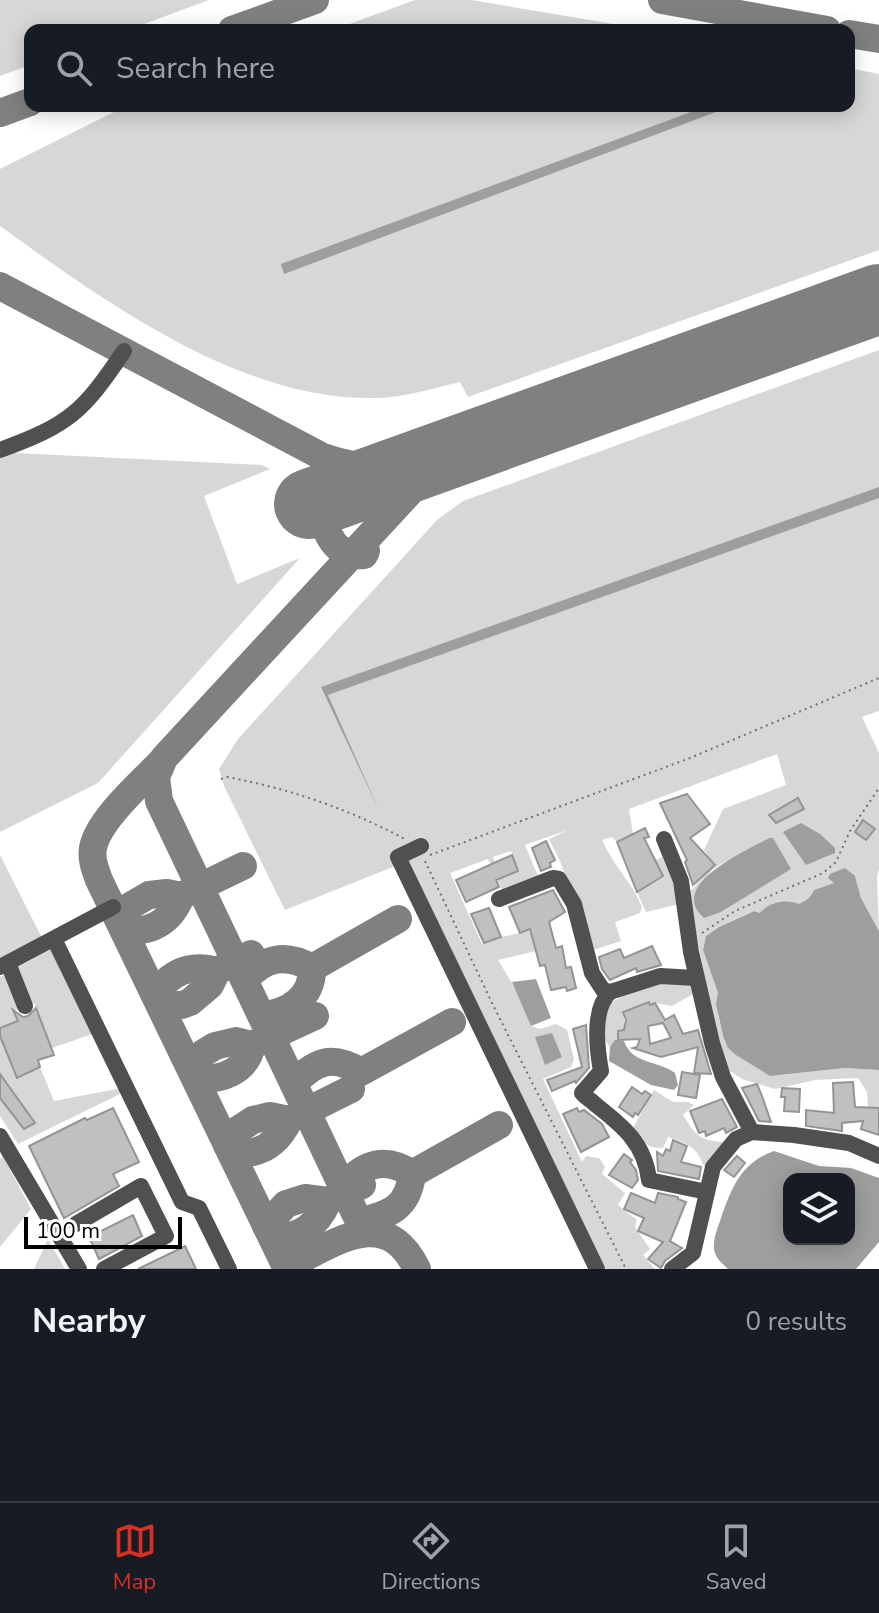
<!DOCTYPE html>
<style>
:root{--surface:#171b24;--page:#242831;--text:#f1f3f6;--muted:#9ea1a6;--line:#363941;--accent:#d93025}
body{margin:0;font-family:"Nunito Sans",sans-serif;background:var(--page);color:var(--text)}
.controls{position:absolute;right:24px;bottom:24px;display:grid;overflow:hidden;border-radius:16px;box-shadow:0 4px 20px #0003}
.controls button{width:72px;height:72px;display:grid;place-items:center;padding:0;border:0;border-bottom:2px solid var(--line);background:var(--surface);color:var(--text);font:40px sans-serif}
.scale{position:absolute;left:24px;bottom:20px;width:158px;box-sizing:border-box;padding-left:8px;border:4px solid #000;border-top:0;font-size:22px;line-height:28px;white-space:nowrap;color:#000;-webkit-text-stroke:6px #fff;paint-order:stroke}
.list{margin:0;padding:0;list-style:none}
h2{display:flex;justify-content:space-between;align-items:center;height:104px;margin:0;padding:0 32px;font-size:34px}
h2 small{font-size:26px;font-weight:400;color:var(--muted)}
.icon{flex:none;width:44px;height:44px;fill:none;stroke:currentColor;stroke-width:2;stroke-linecap:round;stroke-linejoin:round}
.map{position:relative;flex:none;width:879px;height:1269px;overflow:hidden}
.search{position:absolute;background:var(--surface);box-shadow:0 4px 20px #0003;left:24px;right:24px;top:24px;height:88px;display:flex;align-items:center;gap:20px;box-sizing:border-box;padding:0 28px;border-radius:16px;color:var(--muted);font-size:30px}
.sheet{height:232px;background:var(--surface)}
nav{display:flex;justify-content:space-around;align-items:center;box-sizing:border-box;height:112px;border-top:2px solid var(--line);background:var(--surface);font-size:22px;color:var(--muted)}
nav a{display:grid;justify-items:center;gap:4px}
nav .on{color:var(--accent)}
.map>svg:first-child{display:block}
.green{fill:#d7d7d7;fill-rule:evenodd}
.water{fill:#9e9e9e;fill-rule:evenodd}
.lines{fill:none;stroke-linecap:round;stroke-linejoin:round}
.taxiway{stroke:#808080;stroke-width:28}
.runway{stroke:#808080;stroke-width:70}
.building{fill:#c0c0c0;stroke:#949494;stroke-width:2;fill-rule:evenodd}
.path{stroke:#727272;stroke-width:2;stroke-dasharray:2 4;stroke-linecap:butt}
.minor{stroke:#505050;stroke-width:16}
</style>
<div class="map">
<svg width="879" height="1269" viewBox="0 0 879 1269">
<rect width="100%" height="100%" fill="#fff"/>
<g class="green">
<path d="M0,0H209L128,30H30V65L0,76Z"/>
<path d="M415,0H471L649,30H333Z"/>
<path d="M849,68L879,74V250L468,397L460,382C433,388 404,398 376,398C241,401 105,302 0,226V169L126,106H849Z"/>
<path d="M879,350V711L862,717L879,753V869L877,877L879,931L861,898L855,876L814,890L812,896L799,904C784,896 773,906 761,913L753,911L719,927L706,936L703,950L718,993V1015L723,1036L770,1076L845,1068L879,1070V1108L868,1107L867,1092L858,1078L815,1080L775,1089L742,1079L728,1070L713,1024L689,893L714,865L704,850L723,809L786,785L777,754L629,809L633,834L617,842L612,837L602,840C612,864 632,882 642,907L640,913L615,922L621,941L593,950L560,861L549,839L568,830L525,845L538,876L503,892L488,859L450,873L482,944L501,937L530,931L536,951L498,960L524,1003L531,1026L540,1029L556,1024L567,1030L574,1059L571,1067L543,1079L582,1162L586,1156L599,1158L605,1167L602,1174L625,1193L618,1205L637,1220L635,1227L650,1249L643,1255L655,1269H606L408,861L285,910L224,786L219,769L238,739L437,520L463,501ZM769,838H773L742,899L721,912L698,887L714,868ZM511,851L518,871L500,878L493,857Z"/>
<path d="M15,453L262,465L270,469L204,496L237,584L300,558L98,783L0,832V457Z"/>
<path d="M0,855L43,940L0,962Z"/>
<path d="M662,857L681,902L680,904L646,912L637,892L663,877L655,860Z"/>
<path d="M53,948L95,1033L52,1048L34,1003L14,1010L18,1021L0,1028V977Z"/>
<path d="M669,982L691,985L693,994L672,1006L655,1003L650,1005L649,1002L624,1012V1030L618,1031V1040L610,1047L604,1039L606,1006L632,990Z"/>
<path d="M0,1036L17,1077L40,1067L54,1101L122,1088L124,1092L18,1144L0,1116Z"/>
<path d="M654,1090L673,1102H688L694,1105L683,1115C697,1138 701,1141 727,1142L708,1169C701,1164 702,1160 697,1153C690,1144 679,1140 668,1137L663,1148C647,1148 641,1142 632,1130Z"/>
<path d="M3,1156L31,1209L0,1247V1159Z"/>
<path d="M48,1239L65,1269H34Z"/>
</g>
<g class="water">
<path d="M707,106H732L284,274L281,264Z"/>
<path d="M879,487V498L328,695L379,810L321,687Z"/>
<path d="M801,823L820,834L835,848V853L806,865L783,832Z"/>
<path d="M769,838H773L791,869L721,912L704,918C666,885 747,850 769,838Z"/>
<path d="M845,868L855,876L861,898L879,931V1070L845,1068L770,1076L736,1055L728,1048L723,1036L716,1004L718,993L703,950L706,936L719,927L754,911L760,913C769,902 787,898 799,904C806,900 811,898 814,890L834,883L828,878L830,874Z"/>
<path d="M536,979L551,1018L531,1026L512,982Z"/>
<path d="M552,1033L562,1057L545,1065L535,1037Z"/>
<path d="M615,1040L624,1041C633,1065 655,1059 675,1073L678,1085L674,1090L651,1085L609,1061L610,1047Z"/>
<path d="M774,1151L819,1166L851,1168L879,1178V1242L856,1269H728C722,1263 715,1258 714,1249C713,1238 718,1227 721,1218C732,1187 741,1163 774,1151ZM789,1179H849V1239H789Z"/>
</g>
<g class="lines">
<g class="taxiway">
<path d="M662,0L827,30"/>
<path d="M232,30L315,0"/>
<path d="M849,34L879,39"/>
<path d="M0,113L30,102"/>
<path d="M0,286L323,457C372,474 399,467 446,453"/>
<path d="M316,501C325,526 331,559 364,555L366,551"/>
<path d="M161,762C141,783 98,820 93,848C91,859 95,869 99,880L287,1269"/>
<path d="M120,922L130,906L149,895L167,893L181,896L243,866"/>
<path d="M124,930C151,934 171,921 181,896"/>
<path d="M245,980C264,957 286,953 312,968L398,919"/>
<path d="M155,994C171,972 190,963 217,971"/>
<path d="M160,1005H182L190,1002L210,985L217,971L251,954"/>
<path d="M261,1015C288,1014 313,997 312,968"/>
<path d="M191,1069L202,1054L215,1046L236,1041L252,1045L315,1016"/>
<path d="M196,1079C220,1080 246,1073 252,1045"/>
<path d="M294,1083C316,1061 332,1054 361,1072L452,1022"/>
<path d="M227,1145L236,1131L253,1120L270,1116L289,1120L351,1089"/>
<path d="M231,1153C259,1156 277,1145 289,1120"/>
<path d="M344,1187C363,1163 386,1156 412,1174L499,1125"/>
<path d="M360,1222C389,1214 408,1209 412,1174"/>
<path d="M266,1226L286,1204L305,1198L328,1201L362,1185"/>
<path d="M364,1232L159,801L156,777L164,758L409,493L434,469L470,446"/>
<path d="M272,1237C299,1239 317,1226 328,1201"/>
<path d="M286,1267C334,1244 385,1203 417,1269"/>
</g>
<path class="runway" d="M309,504L879,299"/>
</g>
<g class="building">
<path d="M687,794L710,824L690,838L715,865L693,885L685,862L687,860L660,803Z"/>
<path d="M798,798L804,809L776,823L769,815Z"/>
<path d="M863,820L875,829L866,840L855,832Z"/>
<path d="M645,828L649,837L644,838L663,876L637,892L617,842Z"/>
<path d="M546,841L555,860L550,863L551,867L541,871L532,848Z"/>
<path d="M512,855L518,871L496,880L499,887L466,902L456,880Z"/>
<path d="M553,890L565,912L549,922L556,948L562,946L566,968L571,967L576,988L567,991L566,987L551,990L545,965L540,966L530,929L520,933L509,907Z"/>
<path d="M489,908L501,937L484,943L471,914Z"/>
<path d="M652,946L661,965L637,972L636,968L610,980L602,969L599,957L620,949L624,958Z"/>
<path d="M649,1002L650,1005L655,1003L665,1020L674,1015L683,1034L698,1030L711,1074L694,1073L698,1047L661,1057L633,1048L637,1047L640,1039L618,1040V1031L624,1030L626,1020L623,1012ZM663,1023L671,1038L650,1044L648,1026Z"/>
<path d="M36,1008L54,1055L38,1060L40,1067L17,1078L0,1036V1028L18,1021L13,1010L23,1017L28,1016Z"/>
<path d="M586,1025L589,1068L576,1083L575,1081L552,1091L547,1080L582,1067L573,1029Z"/>
<path d="M682,1072L700,1075L696,1098L678,1095Z"/>
<path d="M0,1074L35,1123L24,1129L0,1098Z"/>
<path d="M853,1082L855,1107L879,1108V1135L861,1129L863,1121L842,1123V1131L806,1126V1110L834,1113L833,1083Z"/>
<path d="M757,1084L762,1096L771,1122L759,1121L742,1088Z"/>
<path d="M632,1087L642,1094L645,1091L651,1095L638,1115L635,1113L633,1117L619,1107Z"/>
<path d="M782,1088L800,1089L799,1112L784,1111L785,1097H781Z"/>
<path d="M722,1099L737,1127L726,1133L724,1128L706,1136L705,1131L699,1133L690,1111Z"/>
<path d="M113,1108L139,1162L113,1174L119,1186L64,1218L29,1146L85,1118L87,1120Z"/>
<path d="M577,1108L579,1112L584,1110L602,1124L609,1137L581,1152L563,1114Z"/>
<path d="M673,1140L687,1146L681,1162L701,1167L699,1179L658,1171L657,1152L663,1156L666,1149L670,1151Z"/>
<path d="M624,1154L632,1160L630,1162L636,1170L638,1180L632,1188L609,1175Z"/>
<path d="M737,1156L745,1163L734,1177L724,1170Z"/>
<path d="M631,1193L655,1203L658,1193L678,1197V1199L686,1202L670,1241L682,1248L665,1261L661,1268L648,1259L663,1242L638,1231L644,1218L624,1209Z"/>
<path d="M133,1215L142,1236L99,1259L89,1237Z"/>
<path d="M185,1246L196,1269H138L167,1255Z"/>
</g>
<g class="lines">
<g class="path">
<path d="M221,779L227,777C291,789 348,809 405,839"/>
<path d="M430,855L690,758L879,678"/>
<path d="M425,861L493,1005L626,1269"/>
<path d="M702,933L735,911L823,873L836,862L850,831L879,788"/>
</g>
<g class="minor">
<path d="M0,450C69,425 83,412 124,351"/>
<path d="M664,839L681,881L691,952L712,1043L723,1077L752,1132"/>
<path d="M421,846L398,857L597,1269"/>
<path d="M499,899L553,878L559,879L574,904L592,973L603,990L610,992"/>
<path d="M52,940L56,943L182,1202L199,1208L229,1269"/>
<path d="M8,963L25,1006"/>
<path d="M0,967L113,907"/>
<path d="M696,978L660,976L610,992C592,1009 597,1049 601,1071L582,1093C586,1098 591,1100 596,1105C623,1126 645,1144 649,1180L707,1192"/>
<path d="M0,1136L79,1269"/>
<path d="M76,1224L141,1186L166,1236L104,1269"/>
<path d="M672,1269L693,1253L713,1167L736,1139L752,1132L794,1135L849,1143L879,1156"/>
</g>
</g>
</svg>
<div class="controls">
<button><svg class="icon" aria-label="layers" viewBox="0 0 24 24"><path d="M12 4l9 5-9 5-9-5zM3 14l9 5 9-5"/></svg></button>
</div>
<div class="scale">100 m</div>
<div class="search"><svg class="icon" aria-label="search" viewBox="0 0 24 24"><circle cx="10" cy="10" r="6"/><path d="M15 15l6 6"/></svg>Search here</div>
</div>
<section class="sheet">
<h2>Nearby<small>0 results</small></h2>
<ul class="list">
</ul>
</section>
<nav>
<a class="on"><svg class="icon" aria-label="map" viewBox="0 0 24 24"><path d="M3 6l6-2 6 2 6-2v14l-6 2-6-2-6 2zM9 4v14M15 6v14"/></svg>Map</a>
<a><svg class="icon" aria-label="directions" viewBox="0 0 24 24"><path d="M12 3l9 9-9 9-9-9zM9 14v-3h6M13 9l2 2-2 2"/></svg>Directions</a>
<a><svg class="icon" aria-label="saved" viewBox="0 0 24 24"><path d="M7 4h10v16l-5-4-5 4z"/></svg>Saved</a>
</nav>
